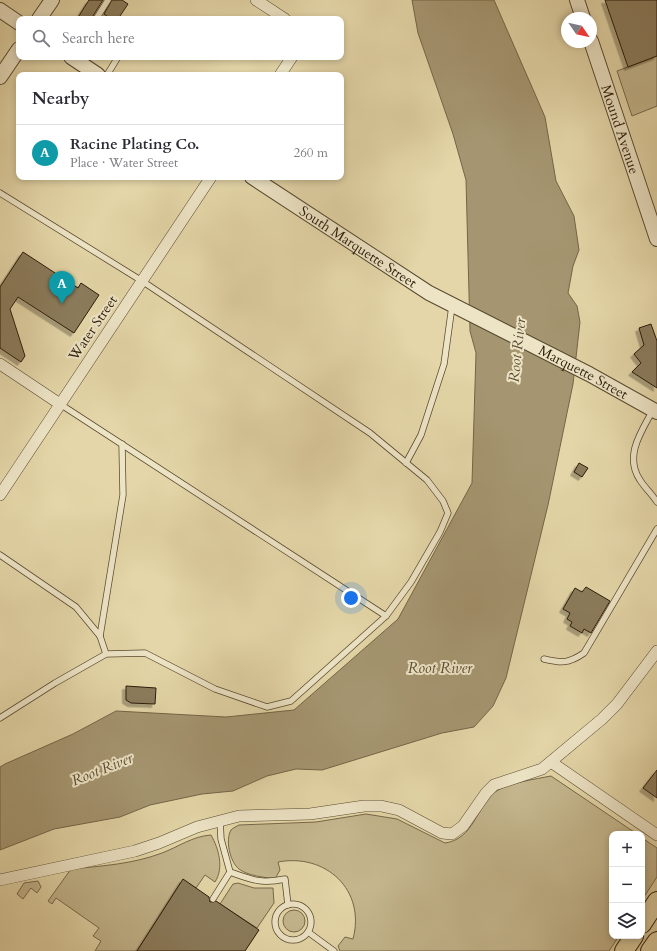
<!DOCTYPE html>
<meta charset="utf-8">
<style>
:root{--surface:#fff;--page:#f2f2f3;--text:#2b2b33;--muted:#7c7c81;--line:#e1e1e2;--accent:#8f2418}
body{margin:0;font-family:Cardo,serif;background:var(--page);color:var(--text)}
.controls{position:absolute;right:12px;bottom:12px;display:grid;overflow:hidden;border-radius:8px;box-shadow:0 2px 6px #0003}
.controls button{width:36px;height:36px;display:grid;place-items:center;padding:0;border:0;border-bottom:1px solid var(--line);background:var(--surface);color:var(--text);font:20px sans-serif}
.compass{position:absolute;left:561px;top:12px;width:36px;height:36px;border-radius:50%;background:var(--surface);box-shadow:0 2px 6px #0003;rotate:124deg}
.you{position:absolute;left:351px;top:598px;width:14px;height:14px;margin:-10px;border:3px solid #fff;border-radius:50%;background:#1a73e8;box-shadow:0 0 0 6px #1a73e833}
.badge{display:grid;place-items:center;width:26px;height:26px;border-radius:50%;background:var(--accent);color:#fff;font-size:13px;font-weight:700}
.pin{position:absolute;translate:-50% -33px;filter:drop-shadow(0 1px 2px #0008)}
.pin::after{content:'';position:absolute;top:21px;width:14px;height:12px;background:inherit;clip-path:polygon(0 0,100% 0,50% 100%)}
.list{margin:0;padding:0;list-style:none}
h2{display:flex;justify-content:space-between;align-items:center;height:52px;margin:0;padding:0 16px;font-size:17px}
h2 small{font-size:13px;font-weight:400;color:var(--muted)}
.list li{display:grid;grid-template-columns:26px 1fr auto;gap:12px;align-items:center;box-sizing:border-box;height:56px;padding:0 16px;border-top:1px solid var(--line)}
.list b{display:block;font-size:15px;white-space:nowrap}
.list p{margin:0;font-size:13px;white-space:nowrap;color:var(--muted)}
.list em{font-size:13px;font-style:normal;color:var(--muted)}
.icon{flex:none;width:22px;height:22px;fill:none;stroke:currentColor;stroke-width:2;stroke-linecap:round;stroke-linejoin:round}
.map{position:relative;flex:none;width:657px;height:951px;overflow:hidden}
.search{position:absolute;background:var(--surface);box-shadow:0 2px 6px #0003;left:16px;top:16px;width:328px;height:44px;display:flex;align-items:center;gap:10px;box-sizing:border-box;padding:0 14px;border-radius:8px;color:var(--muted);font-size:15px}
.panel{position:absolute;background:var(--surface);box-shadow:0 2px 6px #0003;left:16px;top:72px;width:328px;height:108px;border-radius:8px}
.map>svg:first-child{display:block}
.green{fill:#c4b68d;stroke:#77684a}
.water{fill:#a59671;stroke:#746547}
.building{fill:#8b7c5b;stroke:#2a1b07;filter:url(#shadow)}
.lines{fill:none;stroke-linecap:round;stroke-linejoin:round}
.service-casing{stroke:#584a2f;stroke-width:7}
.minor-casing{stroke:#584a2f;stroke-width:12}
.tertiary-casing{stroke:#584a2f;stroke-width:16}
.primary-casing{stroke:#2a1b07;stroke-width:20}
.service{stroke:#ede4c6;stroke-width:5.5}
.minor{stroke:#ede4c6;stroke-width:11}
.tertiary{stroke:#ede4c6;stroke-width:14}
.primary{stroke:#e4d6a8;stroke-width:18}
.labels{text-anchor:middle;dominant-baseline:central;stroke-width:4;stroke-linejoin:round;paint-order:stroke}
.street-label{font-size:14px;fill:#2a1b07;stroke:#ede4c6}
.water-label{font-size:15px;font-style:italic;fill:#5b4c31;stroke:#ede4c6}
</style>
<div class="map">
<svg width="657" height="951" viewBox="0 0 657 951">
<defs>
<filter id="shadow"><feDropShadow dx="-3.5" dy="3.5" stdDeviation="0" flood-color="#0004"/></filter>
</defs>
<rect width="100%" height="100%" fill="#e4d6a8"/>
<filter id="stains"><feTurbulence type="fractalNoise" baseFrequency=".005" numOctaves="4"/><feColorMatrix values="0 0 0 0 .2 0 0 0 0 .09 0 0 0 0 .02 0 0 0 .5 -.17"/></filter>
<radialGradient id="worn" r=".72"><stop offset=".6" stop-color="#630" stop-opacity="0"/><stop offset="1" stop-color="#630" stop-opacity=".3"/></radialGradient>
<g class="green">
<path d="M657,56V106L632,116L617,71Z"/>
<path d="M551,776L637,834H612V936H619L609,951H340L338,946L345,937L353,939C366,890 326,853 278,862L280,870L275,879C264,877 248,876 239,869C230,862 225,840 231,830C233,828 237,826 239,825L316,822L366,814L397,819L445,843C474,839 476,807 495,792C507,783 536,779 551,776Z"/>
<path d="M211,835C219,849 224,868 215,882L205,875L196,888L183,880L137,951H95L101,941L93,936L99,928L56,898L52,904L48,901L71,869C102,866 133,864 162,853C178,847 193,836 211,835Z"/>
<path d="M642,838L657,848V877L642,900Z"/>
<path d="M38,881L41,887L37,893L31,888L23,899L17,894L24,883Z"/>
<path d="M238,883L254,888H273L274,903L257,928L220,904L233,884Z"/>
<circle cx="294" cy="921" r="11"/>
</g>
<path class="water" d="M412,0H494L545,117L556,181L574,216L579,250L573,266L568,293L577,306L580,322L573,384L548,505L506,678L493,706L474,727L442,733L322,770L296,769L267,776L233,791L202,794L150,805L120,817L54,829L0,850V767L5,764L73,734L116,711L226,717L294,710L398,619L472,483L476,353L470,331L466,180L453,134L418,33Z"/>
<g class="building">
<path d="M89,0H103L91,19H77Z"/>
<path d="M112,0H122L128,4L118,19H111L104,14Z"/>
<path d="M605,0H657V56L628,67Z"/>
<path d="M23,252L78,288L81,283L99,295L74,333L18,297L10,309L25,356L21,362L0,348V287Z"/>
<path d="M651,324L657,341V388L632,372L641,363L634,354L644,345L639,328Z"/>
<path d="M579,463L588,468L582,477L574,472Z"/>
<path d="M586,587L610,601L591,633L584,629L582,633L570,626L572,622L567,619L570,613L563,609L575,588L582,592Z"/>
<path d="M126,686L156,688L155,704L131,703L126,700Z"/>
<path d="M657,770V798L643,788Z"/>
<path d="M183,879L209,897L210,902L216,901L259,930L245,951H137Z"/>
</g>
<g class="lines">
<g class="service-casing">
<g id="service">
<path d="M96,19L108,0"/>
<path d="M107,75L118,57"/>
<path d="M0,193L142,281L370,433L427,480L443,501L448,513L440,532L411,582L386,616L291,701L267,707L215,689L145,653L106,654L55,683L0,718"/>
<path d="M60,404L386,616"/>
<path d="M653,410C641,432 624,456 640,480C645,488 652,494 657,502"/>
<path d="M406,463L421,435L444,364L452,306"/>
<path d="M0,555L76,607L100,636L106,654"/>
<path d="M100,636L123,495L122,444"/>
<path d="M544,659C561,663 568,664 584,653L657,529"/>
<path d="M220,820L221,839L230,872"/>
<path d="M213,899L230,872C252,880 261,884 285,879L288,905"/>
<circle cx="293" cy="922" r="18"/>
<path d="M308,932L334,951"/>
</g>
</g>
<g class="minor-casing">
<g id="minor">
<path d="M256,0L285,19"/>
<path d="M280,75L292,57"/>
<path d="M0,364L60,404"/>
<path d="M0,495L211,177"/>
<path d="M551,762L657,835"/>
<path d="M0,880L135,851L159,843L197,827L239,816L310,814L364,806H381L399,810L442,833L452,834L463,826L486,793L494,785L542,769L602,719L617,704L657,651"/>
</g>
</g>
<g class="tertiary-casing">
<g id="tertiary">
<path d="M577,0L583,18"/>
<path d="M0,10L19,23"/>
<path d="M39,19L52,0"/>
<path id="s1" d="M591,41L657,239"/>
<path d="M71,57L98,75"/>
<path d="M0,77L19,49"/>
<path id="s2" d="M252,177L429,293L589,374L657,412"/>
</g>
</g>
<g class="primary-casing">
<g id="primary">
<path d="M642,924L657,901"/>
<path d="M624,951L634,936"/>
<path d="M650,951L657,941"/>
</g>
</g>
<use href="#service" class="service"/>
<use href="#minor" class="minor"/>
<use href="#tertiary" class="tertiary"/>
<use href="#primary" class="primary"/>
</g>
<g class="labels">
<g class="street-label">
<text stroke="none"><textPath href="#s1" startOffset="93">Mound Avenue</textPath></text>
<text stroke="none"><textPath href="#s2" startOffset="127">South Marquette Street</textPath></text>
<text transform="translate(93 328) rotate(-56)">Water Street</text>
<text stroke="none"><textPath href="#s2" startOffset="385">Marquette Street</textPath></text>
</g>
<g class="water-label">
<text transform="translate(517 350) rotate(-84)">Root River</text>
<text x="440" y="668">Root River</text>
<text transform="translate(102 769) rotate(-22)">Root River</text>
</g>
</g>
<rect width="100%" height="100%" filter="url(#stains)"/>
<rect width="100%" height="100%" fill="url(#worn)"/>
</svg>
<div class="controls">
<button>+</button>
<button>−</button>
<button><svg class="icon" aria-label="layers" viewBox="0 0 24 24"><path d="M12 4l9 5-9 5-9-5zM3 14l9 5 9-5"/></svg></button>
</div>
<svg class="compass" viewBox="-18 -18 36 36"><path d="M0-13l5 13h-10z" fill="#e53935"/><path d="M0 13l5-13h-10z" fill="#7c7c81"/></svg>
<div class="you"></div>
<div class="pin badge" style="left:62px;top:304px;background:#0f9aa8">A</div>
<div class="search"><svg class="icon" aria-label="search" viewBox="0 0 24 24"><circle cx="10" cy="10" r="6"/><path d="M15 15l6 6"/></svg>Search here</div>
<section class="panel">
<h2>Nearby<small></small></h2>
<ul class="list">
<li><span class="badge" style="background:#0f9aa8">A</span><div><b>Racine Plating Co.</b><p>Place · Water Street</p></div><em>260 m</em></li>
</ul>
</section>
</div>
